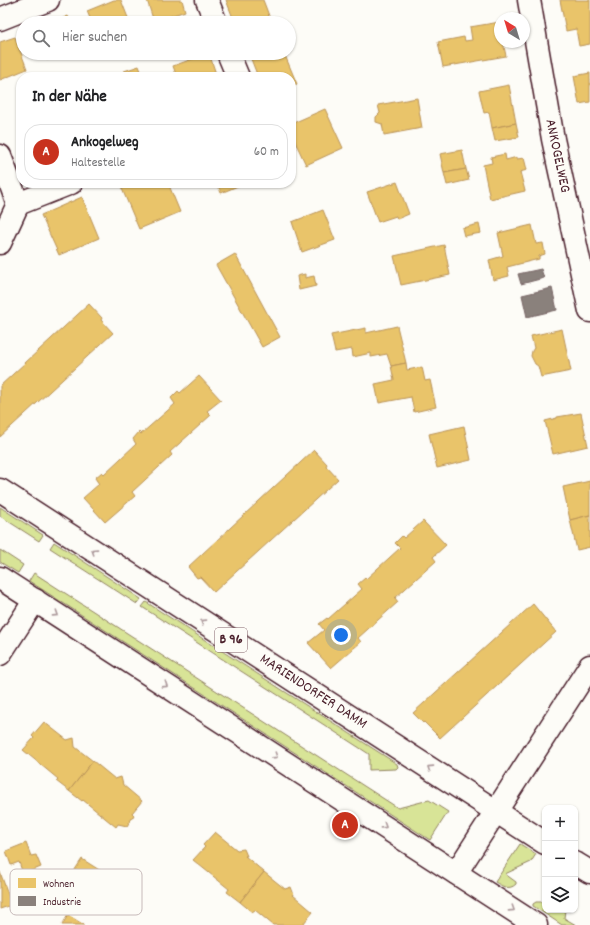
<!DOCTYPE html>
<html lang="de">
<meta charset="utf-8">
<style>
:root{--surface:#fff;--page:#f6f6f6;--text:#202124;--muted:#757577;--line:#e0e0e0;--accent:#c8321e}
body{margin:0;font-family:Dekko,sans-serif;background:var(--page);color:var(--text)}
.controls{position:absolute;right:12px;bottom:12px;display:grid;overflow:hidden;border-radius:8px;box-shadow:0 1px 3px #0004}
.controls button{width:36px;height:36px;display:grid;place-items:center;padding:0;border:0;border-bottom:1px solid var(--line);background:var(--surface);color:var(--text);font:20px sans-serif}
.compass{position:absolute;left:494px;top:12px;width:36px;height:36px;border-radius:50%;background:var(--surface);box-shadow:0 1px 3px #0004;rotate:322deg}
.you{position:absolute;left:341px;top:635px;width:14px;height:14px;margin:-10px;border:3px solid #fff;border-radius:50%;background:#1a73e8;box-shadow:0 0 0 6px #1a73e833}
.badge{display:grid;place-items:center;width:26px;height:26px;border-radius:50%;background:var(--accent);color:#fff;font-size:13px;font-weight:700}
.pin{position:absolute;translate:-50% -50%;border:2px solid #fff;box-shadow:0 1px 4px #0006}
.list{margin:0;padding:0;list-style:none}
h2{display:flex;justify-content:space-between;align-items:center;height:52px;margin:0;padding:0 16px;font-size:17px}
h2 small{font-size:13px;font-weight:400;color:var(--muted)}
.list li{display:grid;grid-template-columns:26px 1fr auto;gap:12px;align-items:center;box-sizing:border-box;height:56px;margin:0 8px 8px;padding:0 8px;border:1px solid var(--line);border-radius:16px}
.list b{display:block;font-size:15px;white-space:nowrap}
.list p{margin:0;font-size:13px;white-space:nowrap;color:var(--muted)}
.list em{font-size:13px;font-style:normal;color:var(--muted)}
.icon{flex:none;width:22px;height:22px;fill:none;stroke:currentColor;stroke-width:2;stroke-linecap:round;stroke-linejoin:round}
.map{position:relative;flex:none;width:590px;height:925px;overflow:hidden}
.search{position:absolute;background:var(--surface);box-shadow:0 1px 3px #0004;left:16px;top:16px;width:280px;height:44px;display:flex;align-items:center;gap:10px;box-sizing:border-box;padding:0 14px;border-radius:22px;color:var(--muted);font-size:15px}
.panel{position:absolute;background:var(--surface);box-shadow:0 1px 3px #0004;left:16px;top:72px;width:280px;height:116px;border-radius:16px}
.map>svg:first-child{display:block}
.green{fill:#d8e497;stroke:#918261}
.homes{fill:#e9c46a;stroke:#b99257}
.industry{fill:#8a817c;stroke:#776464}
.lines{fill:none;stroke-linecap:round;stroke-linejoin:round}
.minor-casing{stroke:#4a1f2b;stroke-width:25}
.major-casing{stroke:#4a1f2b;stroke-width:25}
.minor{stroke:#fdfcf7;stroke-width:22}
.major{stroke:#fdfcf7;stroke-width:22}
.oneway{stroke:#ac999b}
.labels{text-anchor:middle;dominant-baseline:central;stroke-width:4;stroke-linejoin:round;paint-order:stroke}
.shield{fill:#fdfcf7;stroke:#806168;stroke-width:1}
.shield-label{font-size:14px;font-weight:bold;fill:#4a1f2b}
.street-label{font-size:15px;fill:#4a1f2b;stroke:#fdfcf7}
.key{fill:#fdfcf7;stroke:#c7baba;stroke-width:1}
.key-label{font-size:11px;fill:#4a1f2b}
</style>
<div class="map">
<svg width="590" height="925" viewBox="0 0 590 925">
<rect width="100%" height="100%" fill="#fdfcf7"/>
<filter id="ink" filterUnits="userSpaceOnUse"><feTurbulence type="fractalNoise" baseFrequency=".025" numOctaves="2"/><feDisplacementMap in="SourceGraphic" scale="8" xChannelSelector="R" yChannelSelector="G"/><feConvolveMatrix kernelMatrix="1 2 1 2 8 2 1 2 1" color-interpolation-filters="sRGB"/></filter>
<g filter="url(#ink)">
<g class="green">
<path d="M0,507L43,535L39,541L0,516Z"/>
<path d="M54,542L141,599L137,604L50,548Z"/>
<path d="M0,550L23,565L18,573L0,562Z"/>
<path d="M34,573L398,808L429,800L448,812L430,840L29,581Z"/>
<path d="M146,602L397,764L398,767L396,769L369,770V754L142,607Z"/>
<path d="M520,844L536,854L531,862L505,874L516,882V884C509,891 502,886 495,882Z"/>
<path d="M536,902H545V910H565L564,918L576,925H562L533,906V904Z"/>
</g>
<g class="homes">
<path d="M114,0H121L130,23H92L87,11Z"/>
<path d="M147,0H182L185,11L154,22Z"/>
<path d="M226,0H263L271,21L266,23H235Z"/>
<path d="M560,0H590V44L579,46L576,29L566,31Z"/>
<path d="M68,16L71,23H52Z"/>
<path d="M500,22V42H503L506,56L443,67L438,42L464,37L465,41L472,40L470,27Z"/>
<path d="M15,37L27,69L0,80V42Z"/>
<path d="M44,53H64L47,60Z"/>
<path d="M209,53L217,77H177L173,66Z"/>
<path d="M266,53H284L297,84L291,86V77H258L251,59Z"/>
<path d="M139,66L143,76L126,77L124,71Z"/>
<path d="M590,73V102L579,104L574,76Z"/>
<path d="M509,85L516,123L492,128L489,112L484,113L479,91Z"/>
<path d="M417,98L422,128L384,135L382,124L376,122V117L380,113L378,105Z"/>
<path d="M325,109L343,148L306,165L291,133V124Z"/>
<path d="M516,123L519,137L495,141L492,128Z"/>
<path d="M462,150L466,169L444,173L440,154Z"/>
<path d="M505,154L506,160L517,157V159L524,158L527,170L520,172L525,191L490,199L483,165L492,163L491,157Z"/>
<path d="M466,169L469,180L447,185L444,173Z"/>
<path d="M397,182L409,214L397,219L396,216L378,222L367,192Z"/>
<path d="M124,183H168L180,212L139,229L120,184Z"/>
<path d="M217,183H245L221,193Z"/>
<path d="M82,197L99,238L59,255L41,215Z"/>
<path d="M323,210L335,240L302,252L292,222Z"/>
<path d="M479,224L481,233L464,236L462,228Z"/>
<path d="M532,225L536,244L543,243L545,254L539,256V259L507,267L509,276L493,280L489,260L503,256L498,233Z"/>
<path d="M444,245L450,275L401,285L394,256Z"/>
<path d="M235,254L280,337L262,347L216,265Z"/>
<path d="M305,274V278L314,276L316,286L299,290L297,276Z"/>
<path d="M89,304L102,318L101,320L113,333L0,437V386Z"/>
<path d="M397,326L406,363L391,366L387,354L371,357V353L353,357L352,349L335,352L331,335L366,328V333Z"/>
<path d="M562,329L571,371L541,377L538,366L535,364L531,356L532,351L534,348L531,336Z"/>
<path d="M406,363L407,370L422,367L425,381L430,380L436,407L414,412L411,397L379,403L375,384L394,380L391,366Z"/>
<path d="M199,376L221,400L207,411L211,415L170,452L172,455L132,492L135,496L105,522L83,498L99,484L95,478L102,472L104,474L136,444L133,439L139,432L141,434L175,404L171,398L178,391L180,393Z"/>
<path d="M581,413L588,446L553,454L545,421L557,418V417Z"/>
<path d="M464,426L471,460L437,468L429,434Z"/>
<path d="M314,450L327,464L326,466L338,479L214,592L200,577L197,578L188,567Z"/>
<path d="M590,481V515L570,520L563,487Z"/>
<path d="M590,515V547L577,550L570,520Z"/>
<path d="M423,521L446,545L433,557L436,561L395,598L398,602L358,638L361,642L331,668L308,643L324,630L319,624L327,618L328,619L362,589L358,584L365,578L366,579L400,548L395,543L402,536L404,538Z"/>
<path d="M533,604L556,632L440,738L424,722L423,723L413,713Z"/>
<path d="M44,722L67,740L74,738L75,747L93,761L69,791L56,781L58,779L23,750L34,738L32,736Z"/>
<path d="M93,761L115,779L121,777L123,785L142,801L132,813L134,815L127,826L118,824L116,827L83,800L82,801L69,791Z"/>
<path d="M215,832L237,850L244,849L247,856H245L264,872L240,902L227,892L229,889L193,860L205,847L203,845Z"/>
<path d="M26,843L31,856L36,855L41,867L23,874L19,862L11,865L6,851Z"/>
<path d="M82,859L126,887L115,904L91,888L79,907L59,894Z"/>
<path d="M0,872L12,905L0,909Z"/>
<path d="M264,872L285,889L291,887L294,895H293L313,912L303,924V925H273L255,910L252,912L240,902Z"/>
<path d="M68,915L84,925H62Z"/>
</g>
<g class="industry">
<path d="M541,269L544,278L521,284L518,274Z"/>
<path d="M552,288L557,310L527,317L522,295Z"/>
</g>
<g class="lines">
<g class="minor-casing">
<g id="minor">
<path d="M207,0L216,23"/>
<path d="M529,0L553,139L590,311"/>
<path d="M0,19L48,0"/>
<path d="M228,53L238,77"/>
<path d="M0,156L18,204"/>
<path d="M0,243L18,204L71,183"/>
<path d="M0,654L35,600"/>
<path d="M456,873L590,666"/>
</g>
</g>
<g class="major-casing">
<g id="major">
<path d="M0,490L545,843"/>
<path d="M0,578L536,925"/>
<path d="M575,863L590,872"/>
</g>
</g>
<use href="#minor" class="minor"/>
<use href="#major" class="major"/>
</g>
<defs><path id="oneway-chevron" d="M-2-3.5L2.5 0L-2 3.5" fill="none" stroke-width="1.6" stroke-linecap="round" stroke-linejoin="round"/></defs>
<g class="oneway">
<use href="#oneway-chevron" transform="translate(94 551) rotate(-147)"/>
<use href="#oneway-chevron" transform="translate(56 614) rotate(33)"/>
<use href="#oneway-chevron" transform="translate(203 622) rotate(-147)"/>
<use href="#oneway-chevron" transform="translate(165 685) rotate(33)"/>
<use href="#oneway-chevron" transform="translate(275 756) rotate(33)"/>
<use href="#oneway-chevron" transform="translate(430 768) rotate(-147)"/>
<use href="#oneway-chevron" transform="translate(384 826) rotate(33)"/>
<use href="#oneway-chevron" transform="translate(512 909) rotate(33)"/>
</g>
</g>
<g class="labels">
<rect class="shield" x="215" y="628" width="32" height="24" rx="3"/>
<g class="shield-label">
<text x="231" y="640">B 96</text>
</g>
<g class="street-label">
<text transform="translate(557 156) rotate(78)">ANKOGELWEG</text>
<text transform="translate(313 692) rotate(33)">MARIENDORFER DAMM</text>
</g>
</g>
<rect x="10" y="869" width="132" height="46" rx="6" class="key"/>
<rect x="18" y="878" width="18" height="10" fill="#e9c46a"/>
<rect x="18" y="896" width="18" height="10" fill="#8a817c"/>
<g class="key-label">
<text x="43" y="887">Wohnen</text>
<text x="43" y="905">Industrie</text>
</g>
</svg>
<div class="controls">
<button>+</button>
<button>−</button>
<button><svg class="icon" aria-label="layers" viewBox="0 0 24 24"><path d="M12 4l9 5-9 5-9-5zM3 14l9 5 9-5"/></svg></button>
</div>
<svg class="compass" viewBox="-18 -18 36 36"><path d="M0-13l5 13h-10z" fill="#e53935"/><path d="M0 13l5-13h-10z" fill="#757577"/></svg>
<div class="you"></div>
<div class="pin badge" style="left:345px;top:825px">A</div>
<div class="search"><svg class="icon" aria-label="search" viewBox="0 0 24 24"><circle cx="10" cy="10" r="6"/><path d="M15 15l6 6"/></svg>Hier suchen</div>
<section class="panel">
<h2>In der Nähe<small></small></h2>
<ul class="list">
<li><span class="badge">A</span><div><b>Ankogelweg</b><p>Haltestelle</p></div><em>60 m</em></li>
</ul>
</section>
</div>
